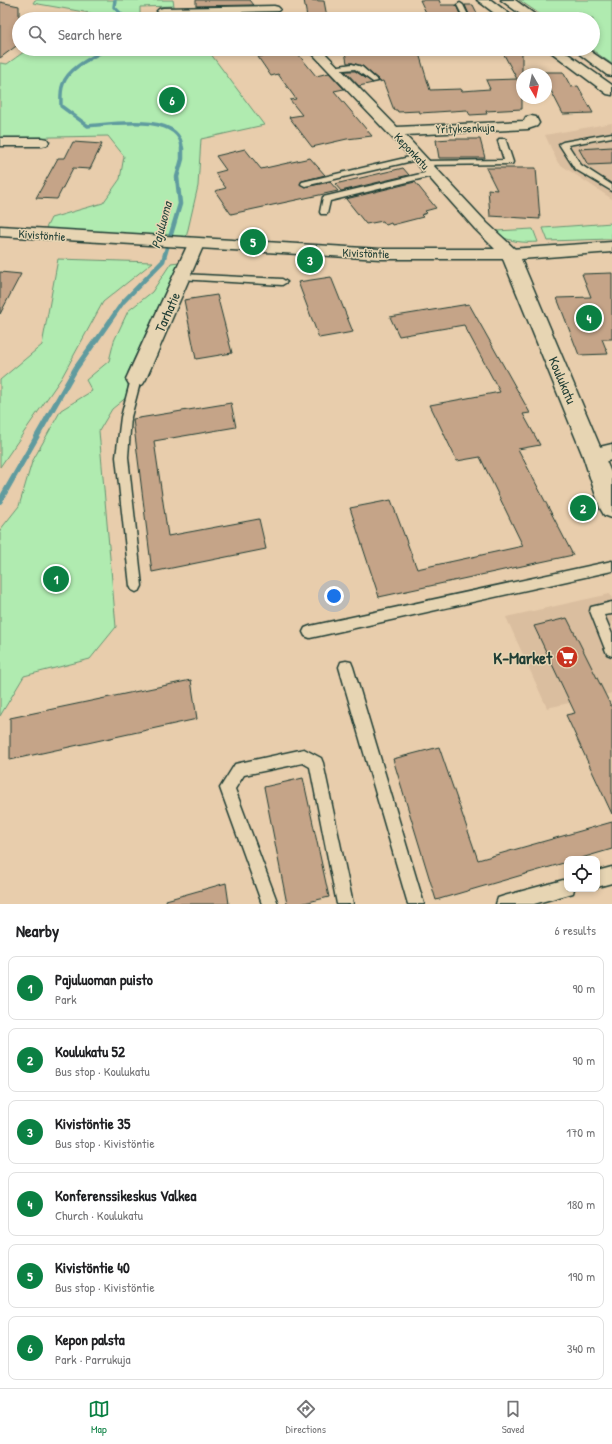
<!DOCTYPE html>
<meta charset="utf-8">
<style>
:root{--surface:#fff;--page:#f2f2f2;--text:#202124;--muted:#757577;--line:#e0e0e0;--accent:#0b8043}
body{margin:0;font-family:"Patrick Hand",sans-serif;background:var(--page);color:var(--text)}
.controls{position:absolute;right:12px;bottom:12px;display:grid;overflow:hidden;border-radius:8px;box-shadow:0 2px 6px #0003}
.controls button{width:36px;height:36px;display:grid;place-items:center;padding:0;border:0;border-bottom:1px solid var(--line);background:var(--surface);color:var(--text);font:20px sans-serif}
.compass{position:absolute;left:516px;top:68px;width:36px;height:36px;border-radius:50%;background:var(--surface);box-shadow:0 2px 6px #0003;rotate:171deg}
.you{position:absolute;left:334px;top:596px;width:14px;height:14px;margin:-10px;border:3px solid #fff;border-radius:50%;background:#1a73e8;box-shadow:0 0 0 6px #1a73e833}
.badge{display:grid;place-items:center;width:26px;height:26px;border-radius:50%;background:var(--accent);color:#fff;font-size:13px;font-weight:700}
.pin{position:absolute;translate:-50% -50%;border:2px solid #fff;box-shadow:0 1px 4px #0006}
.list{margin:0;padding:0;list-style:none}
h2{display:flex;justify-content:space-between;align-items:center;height:52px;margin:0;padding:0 16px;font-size:17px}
h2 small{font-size:13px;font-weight:400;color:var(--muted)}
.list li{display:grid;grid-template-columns:26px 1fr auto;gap:12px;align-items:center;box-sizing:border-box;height:64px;margin:0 8px 8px;padding:0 8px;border:1px solid var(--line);border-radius:8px}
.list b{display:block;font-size:15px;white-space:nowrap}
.list p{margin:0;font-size:13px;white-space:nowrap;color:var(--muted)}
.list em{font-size:13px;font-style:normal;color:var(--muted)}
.icon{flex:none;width:22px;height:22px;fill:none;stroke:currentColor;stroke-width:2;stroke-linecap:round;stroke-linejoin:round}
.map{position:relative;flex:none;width:612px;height:904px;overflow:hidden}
.search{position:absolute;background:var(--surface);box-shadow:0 2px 6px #0003;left:12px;right:12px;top:12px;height:44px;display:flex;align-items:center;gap:10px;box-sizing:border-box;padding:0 14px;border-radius:22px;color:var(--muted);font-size:15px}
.sheet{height:484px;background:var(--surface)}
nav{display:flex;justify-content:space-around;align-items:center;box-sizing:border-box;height:56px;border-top:1px solid var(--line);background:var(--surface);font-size:11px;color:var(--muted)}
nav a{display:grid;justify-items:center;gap:2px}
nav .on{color:var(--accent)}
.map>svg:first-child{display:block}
.built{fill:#dabe9f}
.green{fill:#b0ebb0;stroke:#689472}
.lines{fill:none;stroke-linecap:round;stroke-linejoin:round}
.stream-far2{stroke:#5f9b9f;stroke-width:3.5}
.stream-far1{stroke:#5f9b9f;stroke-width:4.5}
.stream{stroke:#5f9b9f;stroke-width:5.5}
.building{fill:#c5a488;stroke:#1f3d34}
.lane-casing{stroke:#1f3d34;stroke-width:3}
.street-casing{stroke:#1f3d34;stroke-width:3}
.secondary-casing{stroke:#1f3d34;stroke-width:3}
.primary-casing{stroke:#1f3d34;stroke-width:3}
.lane{fill:#e7d5b3;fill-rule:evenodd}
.street{fill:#e7d5b3;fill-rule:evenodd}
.secondary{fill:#e7d5b3;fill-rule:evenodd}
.primary{fill:#e7d5b3;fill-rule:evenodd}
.labels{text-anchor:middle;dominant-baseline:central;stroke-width:3;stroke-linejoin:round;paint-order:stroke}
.far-street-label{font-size:12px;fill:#1f3d34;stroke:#e7d5b3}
.far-water-label{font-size:13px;font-style:italic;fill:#24453d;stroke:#e7d5b3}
.street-label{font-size:14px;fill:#1f3d34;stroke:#e7d5b3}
.near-poi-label{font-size:17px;font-weight:bold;fill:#1f3d34;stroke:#e7d5b3;text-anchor:end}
</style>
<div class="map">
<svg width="612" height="904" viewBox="0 0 612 904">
<rect width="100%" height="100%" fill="#e8cdac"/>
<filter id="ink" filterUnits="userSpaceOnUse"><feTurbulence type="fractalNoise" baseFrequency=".025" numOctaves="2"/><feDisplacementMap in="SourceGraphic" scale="8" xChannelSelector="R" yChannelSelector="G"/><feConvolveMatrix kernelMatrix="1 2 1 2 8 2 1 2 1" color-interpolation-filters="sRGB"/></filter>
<g filter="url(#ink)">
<g class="built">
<path d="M612,123V199L558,163L545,135Z"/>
<path d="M610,594L612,598V693L547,708L506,617Z"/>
</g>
<g class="green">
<path d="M35,0H173L174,6L140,7V18L145,19H96L101,15L33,3Z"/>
<path d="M519,0H612V64L591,49H593V19H547Z"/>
<path d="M28,49H207L264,125L201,139L198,186L186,238L45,230L51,218L103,203L120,179L124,156L108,136L0,138V63L7,64Z"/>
<path d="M612,223V239L548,241L543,228Z"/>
<path d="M533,229L538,242C523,243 511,242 498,235L496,231Z"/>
<path d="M58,259L153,262L103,302L62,377L0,467V380L42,345Z"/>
<path d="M179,262L128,372V396L112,409L99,431L116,627L90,659L24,676L0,716V530L19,506L32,462L61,410L92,391L86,380L109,361L114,341L128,311L152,292L171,263Z"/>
</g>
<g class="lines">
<g class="stream-far2">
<path d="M115,0L114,7L126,19"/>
<path d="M107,49C93,57 69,67 63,84C60,91 61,99 61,106L88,126C112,124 182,112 182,149"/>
</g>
<path class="stream-far1" d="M96,341L123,302L163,261L180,204L177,177L182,159V148"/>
<path class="stream" d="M0,501L76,368L96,340"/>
</g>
<g class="building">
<path d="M196,0H250L254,5L196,6Z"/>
<path d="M304,0L324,1L327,17H307Z"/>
<path d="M420,0H439L441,5H456L462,19H429Z"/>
<path d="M0,2L19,6V44L0,58Z"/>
<path d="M465,5H473L480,19H471Z"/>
<path d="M260,13L264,19H194L195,15Z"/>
<path d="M290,49H294L316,76L329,73L344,89L334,91L372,136L347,139L312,147L289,117L302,115L290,100L296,99L278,74L271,76L258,57L290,52Z"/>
<path d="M501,49H522V109L486,111L487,114L470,115L467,110L420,113L419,111L398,112L397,110H394L383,81L379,82V80L362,66L352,63H347L345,52L418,50L430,90L461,89L462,91L490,89L486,80L517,79Z"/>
<path d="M345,71H355L373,83L359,86Z"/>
<path d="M541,72H563L571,87L578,86L593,113L563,114L546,81V74H542Z"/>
<path d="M451,139H480L485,158H439L436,140Z"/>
<path d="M73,142L102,144L90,169L73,168L57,199L36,198L58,158H65Z"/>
<path d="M612,147V164L588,165L579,149Z"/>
<path d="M245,149L261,169L310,158L325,175L302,181L300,184L305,187L330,182L338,191L231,214L215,191L226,188L215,173L226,170L216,156Z"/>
<path d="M403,168L409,175L341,191L335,184Z"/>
<path d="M486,168H536L540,219L490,216L488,189L497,190Z"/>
<path d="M415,182L436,208L425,211L427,213L421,215L423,217L392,225L391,223L386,225L383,221L366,224L346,199Z"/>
<path d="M0,272L21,274L0,314Z"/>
<path d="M612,273V339H602L608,354L579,355L557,298L591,297L582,274Z"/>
<path d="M331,277L353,332L319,338L298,282Z"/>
<path d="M217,295L232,353L196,359L184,300Z"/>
<path d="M469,304L530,413L523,414L540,445L518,449L573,555L379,597L350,508L391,500L417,569L523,546L480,457L457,461L430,405L500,392L464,325L399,336L390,317Z"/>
<path d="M231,403L236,427L154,441L168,536L259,519L266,549L152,572L133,419Z"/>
<path d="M567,618L612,708V814L566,715L575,713L534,626Z"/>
<path d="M191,680L197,719L10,760V718Z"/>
<path d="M439,747L478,860L612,822V849L578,859H567V862L436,900L393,759Z"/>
<path d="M303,778L329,897L300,904H287L264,787Z"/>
<path d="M226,883L229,904H167L166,900Z"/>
</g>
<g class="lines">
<g class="lane-casing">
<g id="lane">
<path d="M460,3L463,5L470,19H464L457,5Z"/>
<path d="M432,49H493L490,51L443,53Z"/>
<path d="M352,64L362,67L378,81L373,82L355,69L333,71L330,69L333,67Z"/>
<path d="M612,133V137L568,145L581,165L612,185V191L575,169L559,144L563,142Z"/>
<path d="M499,139H505L506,141L513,162L512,164L424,165L420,163L424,161L504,160L498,141Z"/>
<path d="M418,155H421V159L305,186L301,184L302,182Z"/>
<path d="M433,171L437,173L436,175L330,201L327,214H321L320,212L323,197Z"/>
<path d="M182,274L282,279L287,282L282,285L179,279L177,277L179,275Z"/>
<path d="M136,375L140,376L141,379L131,417L128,457L142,586L140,590L136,592L132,590L130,586L116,457L121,417L131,379L132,376Z"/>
<path d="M612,561V571L310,638L305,636L303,632L305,628L310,626Z"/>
<path d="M612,602V614L604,615L612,634V656L607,654L590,611L591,607Z"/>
<path d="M346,661L351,662L353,667L424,904H408L339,667L341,662Z"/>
<path d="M304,749L321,758L323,763L353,904H337L310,767L303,763L244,775L235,789L278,904H262L220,788L235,764Z"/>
<path d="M612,867V883L597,887V871Z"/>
<path d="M567,879V889H574L573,893L534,904H496L498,898L504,896Z"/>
</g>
</g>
<g class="street-casing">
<g id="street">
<path d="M274,6L278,7L280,9L278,11L163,14L159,13L157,11L159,9L163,8Z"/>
<path d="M308,49H321L397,127L524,121L526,117L531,116L536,117L539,123L537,126L528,129L405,135L487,223L516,250L518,254L516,258L510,259L504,258L475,229L419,166Z"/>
<path d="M0,138H42L47,139L49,142L47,145L42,146H0Z"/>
<path d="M196,239L202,240L204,244L146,379L143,384L136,386L129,384L126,379L188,244L190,240Z"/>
<path d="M612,444V460L594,464L587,462L583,456L587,450Z"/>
</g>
</g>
<g class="secondary-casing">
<path id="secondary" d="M0,226L380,249H510L612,242V252L521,259L612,475V518L604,515L600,508L583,456L503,259H380L0,236Z"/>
</g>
<g class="primary-casing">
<g id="primary">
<path d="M477,0H491L516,19H502Z"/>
<path d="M501,0H515L541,19H527Z"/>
<path d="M547,49H561L612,85V95L607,94Z"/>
<path d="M573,49H587L612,66V76L607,75Z"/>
</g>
</g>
<use href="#lane" class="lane"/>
<use href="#street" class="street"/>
<use href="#secondary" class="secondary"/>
<use href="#primary" class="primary"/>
</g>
</g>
<defs>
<g id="supermarket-disc" transform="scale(1.15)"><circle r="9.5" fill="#c8321e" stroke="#e7d5b3"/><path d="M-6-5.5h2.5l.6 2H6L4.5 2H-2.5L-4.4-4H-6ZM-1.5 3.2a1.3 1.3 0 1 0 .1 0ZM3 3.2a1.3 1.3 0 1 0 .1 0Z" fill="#fff"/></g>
</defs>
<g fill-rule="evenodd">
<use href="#supermarket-disc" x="567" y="657"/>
</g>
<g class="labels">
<g class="far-street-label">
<text transform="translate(465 128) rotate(-2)">Yrityksenkuja</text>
<text transform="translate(412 151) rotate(47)">Keponkatu</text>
<text transform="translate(42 235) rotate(4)">Kivistöntie</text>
<text transform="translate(366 253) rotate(2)">Kivistöntie</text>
</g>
<g class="far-water-label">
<text transform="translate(161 225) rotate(-75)">Pajuluoma</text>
</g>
<g class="street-label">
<text transform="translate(167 312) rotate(-66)">Tarhatie</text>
<text transform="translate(563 380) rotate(67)">Koulukatu</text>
</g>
<g class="near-poi-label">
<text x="552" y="657">K-Market</text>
</g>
</g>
</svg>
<div class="controls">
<button><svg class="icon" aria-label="locate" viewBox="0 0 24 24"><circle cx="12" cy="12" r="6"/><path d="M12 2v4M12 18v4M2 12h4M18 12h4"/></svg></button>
</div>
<svg class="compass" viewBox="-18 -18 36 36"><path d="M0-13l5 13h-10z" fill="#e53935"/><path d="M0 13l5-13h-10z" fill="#757577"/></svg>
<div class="you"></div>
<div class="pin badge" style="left:56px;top:579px">1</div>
<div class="pin badge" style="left:583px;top:508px">2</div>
<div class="pin badge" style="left:310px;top:260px">3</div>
<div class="pin badge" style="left:589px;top:318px">4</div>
<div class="pin badge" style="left:253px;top:242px">5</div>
<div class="pin badge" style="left:172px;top:100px">6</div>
<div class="search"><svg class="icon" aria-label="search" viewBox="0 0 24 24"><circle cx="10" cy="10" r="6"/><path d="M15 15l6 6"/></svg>Search here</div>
</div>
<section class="sheet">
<h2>Nearby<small>6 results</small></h2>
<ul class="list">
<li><span class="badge">1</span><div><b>Pajuluoman puisto</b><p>Park</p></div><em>90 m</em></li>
<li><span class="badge">2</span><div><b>Koulukatu 52</b><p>Bus stop · Koulukatu</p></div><em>90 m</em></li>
<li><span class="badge">3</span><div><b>Kivistöntie 35</b><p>Bus stop · Kivistöntie</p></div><em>170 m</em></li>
<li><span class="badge">4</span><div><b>Konferenssikeskus Valkea</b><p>Church · Koulukatu</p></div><em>180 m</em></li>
<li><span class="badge">5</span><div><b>Kivistöntie 40</b><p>Bus stop · Kivistöntie</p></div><em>190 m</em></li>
<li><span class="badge">6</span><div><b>Kepon palsta</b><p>Park · Parrukuja</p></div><em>340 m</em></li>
</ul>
</section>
<nav>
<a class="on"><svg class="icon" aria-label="map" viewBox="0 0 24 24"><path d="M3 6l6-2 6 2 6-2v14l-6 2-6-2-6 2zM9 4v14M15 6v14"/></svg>Map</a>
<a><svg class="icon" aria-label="directions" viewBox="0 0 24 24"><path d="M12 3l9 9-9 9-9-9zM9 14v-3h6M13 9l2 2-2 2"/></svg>Directions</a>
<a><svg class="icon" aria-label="saved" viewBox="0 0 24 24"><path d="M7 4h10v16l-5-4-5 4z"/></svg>Saved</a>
</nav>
